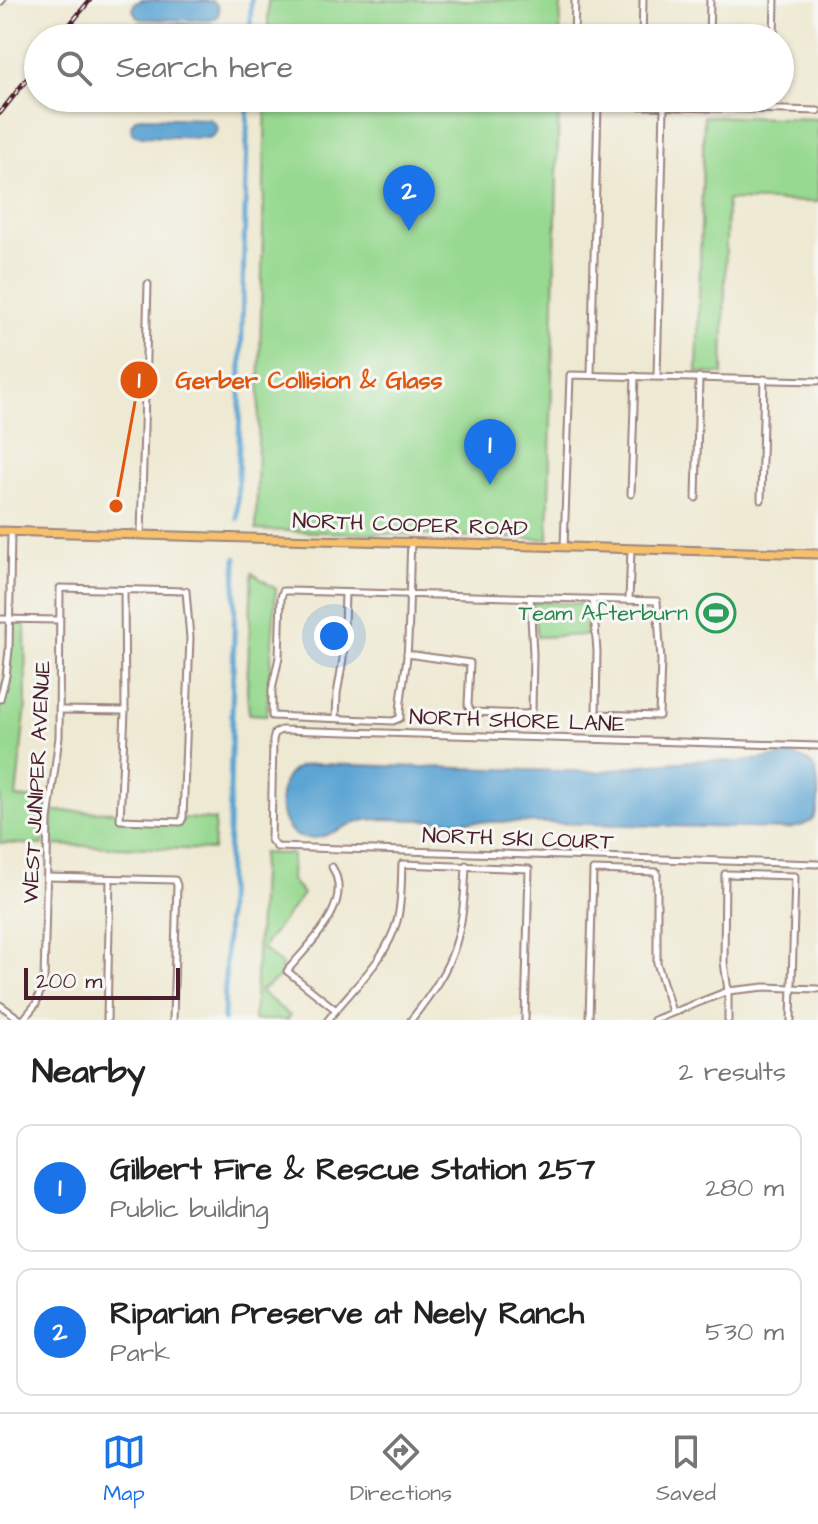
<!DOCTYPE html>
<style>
:root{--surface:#fff;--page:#f2f2f2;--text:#222;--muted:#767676;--line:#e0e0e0;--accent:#1a73e8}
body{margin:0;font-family:"Architects Daughter",sans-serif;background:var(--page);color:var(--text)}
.scale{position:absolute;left:24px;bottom:20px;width:156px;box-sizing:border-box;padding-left:8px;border:4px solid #4a1f2b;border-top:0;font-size:22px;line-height:28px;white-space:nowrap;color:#4a1f2b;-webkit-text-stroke:6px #f6f6f2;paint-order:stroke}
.you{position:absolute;left:334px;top:636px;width:28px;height:28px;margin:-20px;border:6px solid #fff;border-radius:50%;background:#1a73e8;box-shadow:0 0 0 12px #1a73e833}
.badge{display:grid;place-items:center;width:52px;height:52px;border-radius:50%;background:var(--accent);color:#fff;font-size:26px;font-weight:700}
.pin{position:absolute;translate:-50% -66px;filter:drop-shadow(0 2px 4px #0008)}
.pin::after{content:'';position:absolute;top:42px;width:28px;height:24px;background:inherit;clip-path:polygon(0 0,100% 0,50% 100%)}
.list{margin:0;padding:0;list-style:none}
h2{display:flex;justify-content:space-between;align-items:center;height:104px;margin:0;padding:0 32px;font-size:34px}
h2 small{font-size:26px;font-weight:400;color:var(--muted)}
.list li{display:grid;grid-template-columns:52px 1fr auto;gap:24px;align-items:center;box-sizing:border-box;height:128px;margin:0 16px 16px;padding:0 16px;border:2px solid var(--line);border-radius:16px}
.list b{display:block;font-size:30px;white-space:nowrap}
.list p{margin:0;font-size:26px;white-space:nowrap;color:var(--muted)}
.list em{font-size:26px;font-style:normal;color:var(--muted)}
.icon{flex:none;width:44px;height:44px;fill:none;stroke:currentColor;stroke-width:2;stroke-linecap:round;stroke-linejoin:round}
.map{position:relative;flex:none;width:818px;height:1020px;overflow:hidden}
.search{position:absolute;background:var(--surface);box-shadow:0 2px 6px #0004;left:24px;right:24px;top:24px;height:88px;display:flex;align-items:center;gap:20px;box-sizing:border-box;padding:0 28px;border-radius:44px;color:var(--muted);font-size:30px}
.sheet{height:392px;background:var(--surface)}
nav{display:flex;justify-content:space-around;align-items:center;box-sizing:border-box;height:112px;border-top:2px solid var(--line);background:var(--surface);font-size:22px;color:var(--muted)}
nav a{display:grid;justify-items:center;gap:4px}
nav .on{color:var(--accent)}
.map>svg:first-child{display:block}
.green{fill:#97d990;stroke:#707c5e;stroke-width:2}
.water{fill:#5ca4d3;stroke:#53627f;stroke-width:2}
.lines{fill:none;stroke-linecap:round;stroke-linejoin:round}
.canal{stroke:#5ca4d3;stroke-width:5}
.minor-casing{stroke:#9c847e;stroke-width:9}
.major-casing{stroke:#9c847e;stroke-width:11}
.minor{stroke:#fff;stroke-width:5}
.major{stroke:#f6c16b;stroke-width:7}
.rail-casing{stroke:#4a1f2b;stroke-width:5}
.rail{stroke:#f6f6f2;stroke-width:2;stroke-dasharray:6;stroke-linecap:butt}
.labels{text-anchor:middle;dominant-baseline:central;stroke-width:6;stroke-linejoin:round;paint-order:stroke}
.street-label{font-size:22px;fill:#4a1f2b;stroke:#f6f6f2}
.leisure-label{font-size:22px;fill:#27864d;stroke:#f6f6f2;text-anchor:end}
.leader{fill:none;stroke:#e0560e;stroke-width:3}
.callout-dot{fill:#e0560e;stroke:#f6f6f2;stroke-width:3}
.mark-label{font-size:24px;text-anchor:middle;font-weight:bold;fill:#fff}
.callout-label{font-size:24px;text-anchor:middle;font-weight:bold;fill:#e0560e;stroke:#f6f6f2;stroke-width:6;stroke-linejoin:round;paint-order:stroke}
</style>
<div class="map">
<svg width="818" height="1020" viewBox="0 0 818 1020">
<rect width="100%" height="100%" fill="#f6f6f2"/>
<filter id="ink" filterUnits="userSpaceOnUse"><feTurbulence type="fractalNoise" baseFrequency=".0125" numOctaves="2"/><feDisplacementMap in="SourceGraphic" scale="16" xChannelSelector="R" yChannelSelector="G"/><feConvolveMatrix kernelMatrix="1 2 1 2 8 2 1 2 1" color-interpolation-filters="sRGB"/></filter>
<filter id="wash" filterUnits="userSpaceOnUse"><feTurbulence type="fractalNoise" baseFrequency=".006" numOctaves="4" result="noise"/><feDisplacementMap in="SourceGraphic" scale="32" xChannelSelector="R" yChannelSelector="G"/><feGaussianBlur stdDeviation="1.8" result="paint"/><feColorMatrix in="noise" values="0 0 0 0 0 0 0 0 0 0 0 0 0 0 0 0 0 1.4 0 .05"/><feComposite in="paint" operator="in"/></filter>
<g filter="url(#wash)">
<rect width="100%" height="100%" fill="#eee9d2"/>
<g class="green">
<path d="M268,0H561L560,38H268Z"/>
<path d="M266,98H559L548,539L256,530Z"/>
<path d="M704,116L818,119V202L727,200L723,374L697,373Z"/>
<path d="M252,573L276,589L267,715L249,714L247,689Z"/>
<path d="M533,602L590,604V635L537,637Z"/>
<path d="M9,619L25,620L26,705L16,797L46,800L43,845L0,843V699L6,676Z"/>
<path d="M53,811L121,812L120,820L181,822L183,818L215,820L213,850L51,845Z"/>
<path d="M262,853L292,854L291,880L303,894L262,948L282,965V976L260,991L290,1016L288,1020H254Z"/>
</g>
<g class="water">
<path d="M141,0L212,1L217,5L219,12L217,17L210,20L142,19L137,17L133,10L134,4Z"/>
<path d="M140,23L211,24L217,28L218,38H134V28Z"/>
<path d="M141,117L209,119L215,123L217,130L214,135L208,138L137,136L132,133L131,125L136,118Z"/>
<path d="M789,755C816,760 818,769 818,795C818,804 818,813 812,820C806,826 796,827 788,829L379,819C370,820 362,820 354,823C338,829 318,843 300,837C278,829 274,786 291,772C297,766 306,765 314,764L599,772L641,765L704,760L738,762Z"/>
</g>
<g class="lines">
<g class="canal">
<path d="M250,38L251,0"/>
<path d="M237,519L248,98"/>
<path d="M224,1020L236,558"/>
</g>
</g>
</g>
<g filter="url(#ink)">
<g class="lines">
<g class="minor-casing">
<g id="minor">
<path d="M0,2L2,0"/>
<path d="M574,38L575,0"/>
<path d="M642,38L643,0"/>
<path d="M709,38L710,0"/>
<path d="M774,38L775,0"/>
<path d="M572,98L579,104L818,111"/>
<path d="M639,106L640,98"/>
<path d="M707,108V98"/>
<path d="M772,110V98"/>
<path d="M591,374L598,105"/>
<path d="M657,376L664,107"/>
<path d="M631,494L635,376"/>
<path d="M696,498L699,377"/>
<path d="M761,500L764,379"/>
<path d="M141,535L148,284"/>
<path d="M411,542C409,580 410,618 407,656C405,677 400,697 400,718L393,721L272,716V690L279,657L281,598L283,591H290L657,601L661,661L659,716L596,714L597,651L593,600"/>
<path d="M564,547L570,375L818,381"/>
<path d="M629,600L631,549"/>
<path d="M0,619L59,620"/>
<path d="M407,654L470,663L468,705L471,712L526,714L532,712L533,654L530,598"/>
<path d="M0,699L6,676L9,650L11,532"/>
<path d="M60,710L125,711"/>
<path d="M336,718L337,694L343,659L345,593"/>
<path d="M818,746L281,730L275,733L273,740L271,840L277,847L818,864"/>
<path d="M332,867C355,904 309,944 287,971L336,1010"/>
<path d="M47,877L175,880L177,885L173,1020"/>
<path d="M0,1005L21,1020"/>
<path d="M23,1020L36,1004L44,980L48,820L59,737L60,588L186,591L190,638L183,818L181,822L120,820L125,711L124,590"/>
<path d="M107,1020L110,879"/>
<path d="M328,1020C352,988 386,961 397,921C402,903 401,883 402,864L529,869L525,1020"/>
<path d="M411,1020C456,963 463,938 466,865"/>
<path d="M589,1020L593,870L657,872V963L672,1012"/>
<path d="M654,1020L728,991L765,987L818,989"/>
<path d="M728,1020V991L724,962L725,874L795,876L791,1020"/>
</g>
</g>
<g class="major-casing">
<path id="major" d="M0,531L818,554"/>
</g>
<use href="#minor" class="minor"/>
<use href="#major" class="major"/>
<g class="rail-casing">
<g id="rail">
<path d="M59,38L90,0"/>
<path d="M0,113L38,65"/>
</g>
</g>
<use href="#rail" class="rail"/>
</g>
</g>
<defs>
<g id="stadium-ring" transform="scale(2)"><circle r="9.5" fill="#f6f6f2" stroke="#2e9e5b" stroke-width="1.5"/><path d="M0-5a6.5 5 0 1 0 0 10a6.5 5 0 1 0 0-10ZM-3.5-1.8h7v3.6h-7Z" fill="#2e9e5b"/></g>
</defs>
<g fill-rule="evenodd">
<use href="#stadium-ring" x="716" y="613"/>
</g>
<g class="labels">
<g class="street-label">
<text transform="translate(410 525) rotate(2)">NORTH COOPER ROAD</text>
<text transform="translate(517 721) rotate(2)">NORTH SHORE LANE</text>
<text transform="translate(37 782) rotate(-87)">WEST JUNIPER AVENUE</text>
<text transform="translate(518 839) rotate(2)">NORTH SKI COURT</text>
</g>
<g class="leisure-label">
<text x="688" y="613">Team Afterburn</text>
</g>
</g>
<path class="leader" d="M116 506L139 380"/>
<g class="callout-dot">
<circle cx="116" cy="506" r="8"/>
<circle cx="139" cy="380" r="20"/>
</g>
<g class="mark-label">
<text x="139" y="388">1</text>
</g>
<g class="callout-label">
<text x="309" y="388">Gerber Collision &amp; Glass</text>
</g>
</svg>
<div class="scale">200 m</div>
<div class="you"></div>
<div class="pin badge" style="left:490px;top:485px">1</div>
<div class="pin badge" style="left:409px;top:231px">2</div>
<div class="search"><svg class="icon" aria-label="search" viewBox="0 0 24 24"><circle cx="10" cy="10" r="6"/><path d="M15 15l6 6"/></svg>Search here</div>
</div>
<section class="sheet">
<h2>Nearby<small>2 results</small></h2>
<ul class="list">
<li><span class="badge">1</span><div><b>Gilbert Fire &amp; Rescue Station 257</b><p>Public building</p></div><em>280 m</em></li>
<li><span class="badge">2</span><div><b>Riparian Preserve at Neely Ranch</b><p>Park</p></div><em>530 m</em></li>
</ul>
</section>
<nav>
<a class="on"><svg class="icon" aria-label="map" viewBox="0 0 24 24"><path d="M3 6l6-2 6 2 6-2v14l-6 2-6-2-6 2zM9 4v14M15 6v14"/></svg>Map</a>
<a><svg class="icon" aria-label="directions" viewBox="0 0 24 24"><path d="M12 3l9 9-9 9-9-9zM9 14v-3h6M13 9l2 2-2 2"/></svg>Directions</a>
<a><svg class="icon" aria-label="saved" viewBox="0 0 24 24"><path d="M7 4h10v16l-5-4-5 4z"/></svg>Saved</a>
</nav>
